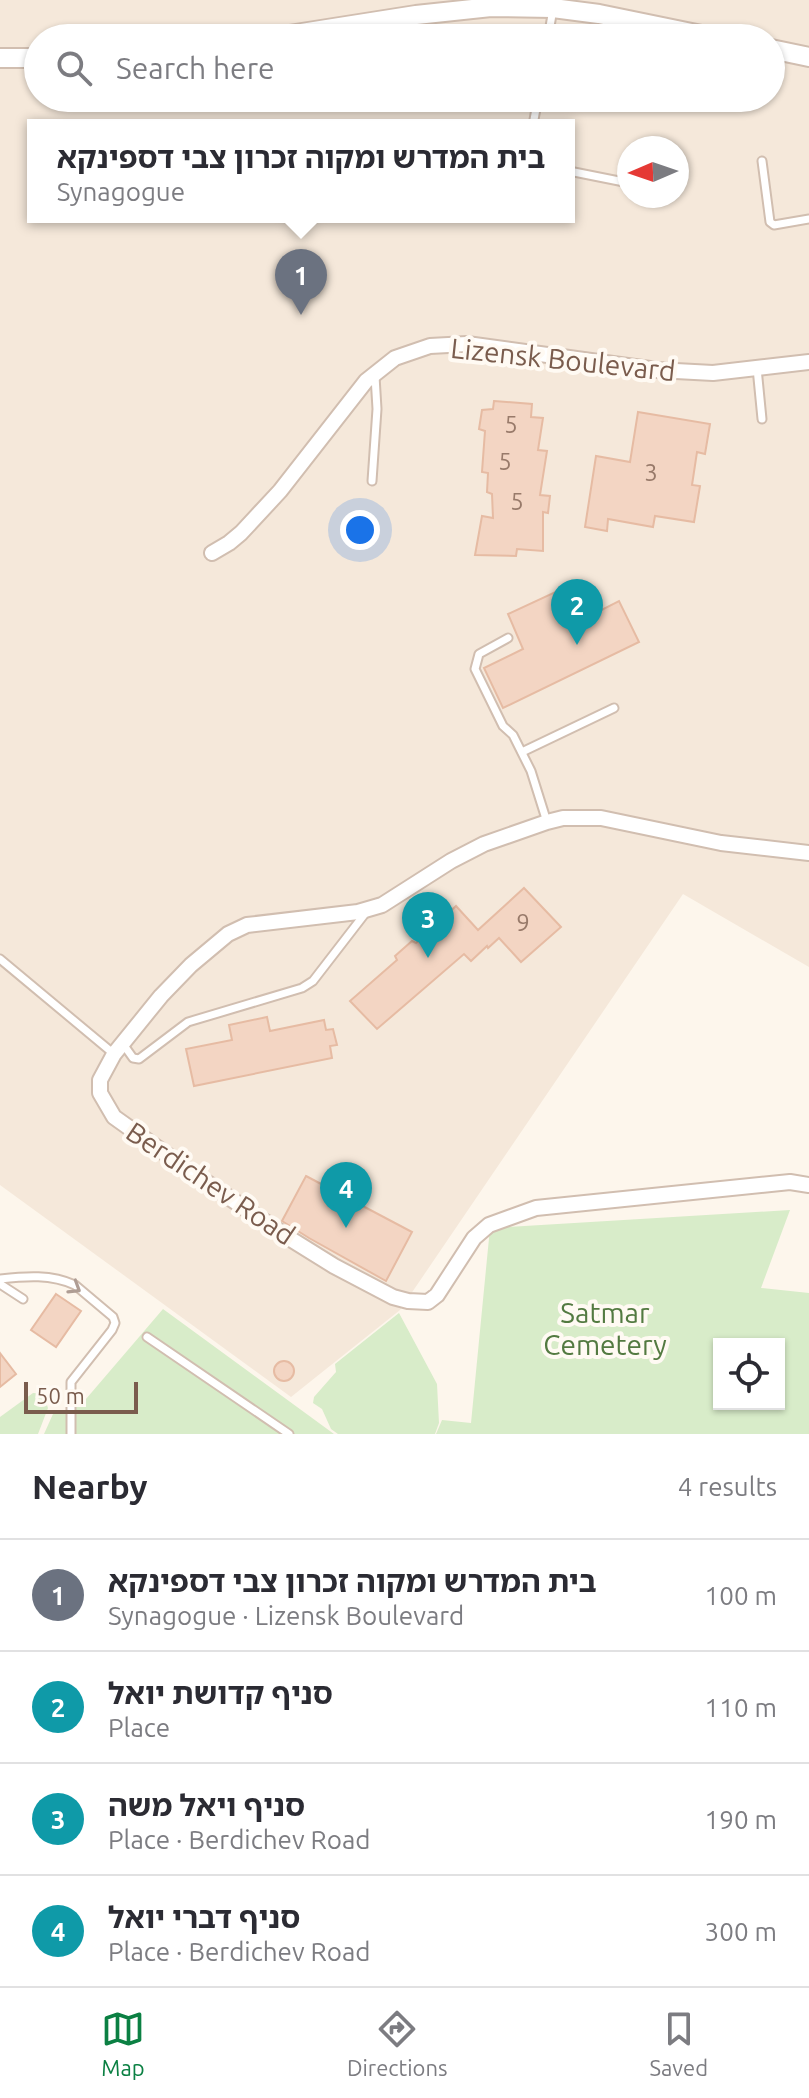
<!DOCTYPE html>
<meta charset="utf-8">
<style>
:root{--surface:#fff;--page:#f2f2f3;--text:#2b2b33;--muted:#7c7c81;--line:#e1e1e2;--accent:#0b8043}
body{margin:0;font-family:Ubuntu,"Noto Sans Hebrew",sans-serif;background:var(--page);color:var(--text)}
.controls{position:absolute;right:24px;bottom:24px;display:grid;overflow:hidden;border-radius:0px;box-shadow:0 2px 6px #0004}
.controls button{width:72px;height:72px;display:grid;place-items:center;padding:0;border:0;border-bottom:2px solid var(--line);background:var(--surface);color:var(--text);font:40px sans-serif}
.compass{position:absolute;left:617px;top:136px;width:72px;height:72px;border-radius:50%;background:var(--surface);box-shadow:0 2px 6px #0004;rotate:268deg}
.scale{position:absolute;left:24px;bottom:20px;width:114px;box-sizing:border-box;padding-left:8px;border:4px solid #7a5c4d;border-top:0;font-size:22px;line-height:28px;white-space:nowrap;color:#7a5c4d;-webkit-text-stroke:6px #fffaf3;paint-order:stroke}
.you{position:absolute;left:360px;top:530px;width:28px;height:28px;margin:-20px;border:6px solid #fff;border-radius:50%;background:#1a73e8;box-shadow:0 0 0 12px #1a73e833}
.badge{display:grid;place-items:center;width:52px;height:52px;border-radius:50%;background:var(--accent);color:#fff;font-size:26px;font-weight:700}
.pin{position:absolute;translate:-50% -66px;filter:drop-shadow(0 2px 4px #0008)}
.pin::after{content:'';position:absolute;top:42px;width:28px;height:24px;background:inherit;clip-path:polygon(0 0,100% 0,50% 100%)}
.popup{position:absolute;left:27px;top:119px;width:548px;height:104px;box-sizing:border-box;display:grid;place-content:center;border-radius:0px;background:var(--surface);filter:drop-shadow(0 2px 6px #0005);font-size:26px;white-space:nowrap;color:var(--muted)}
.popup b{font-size:30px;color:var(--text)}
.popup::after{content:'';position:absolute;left:50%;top:100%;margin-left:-16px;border:16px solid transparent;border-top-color:var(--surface)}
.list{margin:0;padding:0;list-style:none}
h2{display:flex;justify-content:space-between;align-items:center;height:104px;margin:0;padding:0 32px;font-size:34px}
h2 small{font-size:26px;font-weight:400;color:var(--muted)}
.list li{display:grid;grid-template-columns:52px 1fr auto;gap:24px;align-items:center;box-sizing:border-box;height:112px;padding:0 32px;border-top:2px solid var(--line)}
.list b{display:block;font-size:30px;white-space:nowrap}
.list p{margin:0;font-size:26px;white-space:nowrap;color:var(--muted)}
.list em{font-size:26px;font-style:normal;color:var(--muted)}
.icon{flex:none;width:44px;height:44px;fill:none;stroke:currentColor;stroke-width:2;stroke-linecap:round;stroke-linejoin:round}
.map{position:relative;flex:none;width:809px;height:1434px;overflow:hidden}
.search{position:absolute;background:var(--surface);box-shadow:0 2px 6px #0004;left:24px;right:24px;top:24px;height:88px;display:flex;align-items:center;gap:20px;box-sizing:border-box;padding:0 28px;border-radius:44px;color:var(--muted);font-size:30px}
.sheet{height:552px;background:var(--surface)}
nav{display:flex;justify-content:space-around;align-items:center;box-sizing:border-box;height:112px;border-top:2px solid var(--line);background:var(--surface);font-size:22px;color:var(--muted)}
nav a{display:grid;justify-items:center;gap:4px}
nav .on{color:var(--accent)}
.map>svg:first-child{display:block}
.residential{fill:#f5e8da;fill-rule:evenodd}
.green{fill:#d8ecc9;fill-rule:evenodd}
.building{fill:#f3d5c3;stroke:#e6bba3;stroke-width:2}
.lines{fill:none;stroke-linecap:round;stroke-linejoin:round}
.service-casing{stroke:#d1beb0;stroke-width:11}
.minor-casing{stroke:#d1beb0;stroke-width:18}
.tertiary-casing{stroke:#d1beb0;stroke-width:22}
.service{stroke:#fff;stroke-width:7}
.minor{stroke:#fff;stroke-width:14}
.tertiary{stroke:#fff;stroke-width:18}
.oneway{stroke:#af9d94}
.labels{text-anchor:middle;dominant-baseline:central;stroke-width:8;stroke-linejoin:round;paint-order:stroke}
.number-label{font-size:24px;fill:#987a6a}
.street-label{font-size:28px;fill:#7a5c4d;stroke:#fffaf3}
.park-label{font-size:28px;fill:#537a41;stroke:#fffaf3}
</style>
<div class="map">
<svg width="809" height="1434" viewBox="0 0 809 1434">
<rect width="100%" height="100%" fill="#fdf6ec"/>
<path class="residential" d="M0,0H809V967L683,894L400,1310L291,1397L0,1185ZM38,38H771V98H38ZM33,125H569V217H33ZM629,148H677V196H629Z"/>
<g class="green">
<path d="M790,1210L761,1288L809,1293V1434H436L442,1420L471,1423L490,1228ZM719,1344H779V1404H719Z"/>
<path d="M163,1309L334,1434H44L53,1414L80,1406Z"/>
<path d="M399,1313L437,1384L439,1423L435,1434H338L331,1429L322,1409L313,1403L314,1397L336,1372L335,1364Z"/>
<path d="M33,1393C44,1393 45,1399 48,1408L38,1434H0V1417Z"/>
</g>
<g class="building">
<path d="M494,401L532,404L531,417L543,418L538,450L547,451L540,495L550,496L548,513L543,512V551L517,549L516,556L475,555L482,516L493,518L492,494L487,492L488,473L482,472L485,431L479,429L482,410L493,409Z"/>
<path d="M638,412L710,424L705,454L697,452L692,485L700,486L694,522L655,516L653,527L608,519L607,531L585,527L596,456L630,462Z"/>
<path d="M564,588L580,621L619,601L639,642L503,708L484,668L523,649L508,614Z"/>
<path d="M524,888L561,927L521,962L499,938L488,948L487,946L471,961L464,954L377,1029L350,1001L397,960L395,956L412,941L416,943L456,906L478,930Z"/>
<path d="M267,1017L270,1031L324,1020L326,1030L333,1029L337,1045L330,1046L332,1058L194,1086L186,1049L232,1040L229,1025Z"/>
<path d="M306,1176L412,1232L386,1281L309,1238L282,1221Z"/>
<path d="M56,1294L81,1311L56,1347L31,1330Z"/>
<path d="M0,1353L16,1374L0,1387Z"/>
<circle cx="284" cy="1371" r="10"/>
</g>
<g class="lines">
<g class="service-casing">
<g id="service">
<path d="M548,38L553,9"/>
<path d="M533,125L538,98"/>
<path d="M762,161L770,222L774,225L809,219"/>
<path d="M569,171L629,183"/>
<path d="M757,368L762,419"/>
<path d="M372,481L377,409L375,376"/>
<path d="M508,638L479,654L475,669L503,726L513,735L531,771L547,822"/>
<path d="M522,752L614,708"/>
<path d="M0,959L114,1054"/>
<path d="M123,1044L133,1058L139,1059L188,1022L302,988L313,981L367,911"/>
<path d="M0,1279C26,1276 51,1274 75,1285L113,1317L115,1323L112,1330L71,1382V1434"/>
<path d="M0,1284L23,1299"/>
<path d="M147,1337L289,1434"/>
</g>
</g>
<g class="minor-casing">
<g id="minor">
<path d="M212,553L229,543L241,533L280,491L366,381L395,358L430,346L467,344L657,370L713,373L809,362"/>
<path d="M809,853L721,843L601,818H563L547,822L484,844L451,861L382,905L358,912L247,925L228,934L191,965L161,996L114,1054L100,1080V1093L114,1117L194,1174L289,1238L334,1266L393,1297L408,1301L428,1302L437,1295L474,1238L489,1225L536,1208L790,1182L809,1185"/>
</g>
</g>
<g class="tertiary-casing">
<g id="tertiary">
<path d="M270,38L416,15L491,7L553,8L599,14L716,38"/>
<path d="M771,49L809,57"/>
<path d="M0,58H38"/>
</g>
</g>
<use href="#service" class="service"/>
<use href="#minor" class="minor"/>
<use href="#tertiary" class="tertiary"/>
</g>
<defs><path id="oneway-chevron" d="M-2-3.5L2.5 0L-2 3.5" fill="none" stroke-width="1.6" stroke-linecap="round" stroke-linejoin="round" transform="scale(2)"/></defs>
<use class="oneway" href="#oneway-chevron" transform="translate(75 1288) rotate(32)"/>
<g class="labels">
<g class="number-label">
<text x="511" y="424">5</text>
<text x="505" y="461">5</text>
<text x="651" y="472">3</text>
<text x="517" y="501">5</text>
<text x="523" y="922">9</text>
</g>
<g class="street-label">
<text transform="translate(563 359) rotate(6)">Lizensk Boulevard</text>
<text transform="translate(211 1183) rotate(34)">Berdichev Road</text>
</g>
<g class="park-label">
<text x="605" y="1312">Satmar<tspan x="605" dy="32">Cemetery</tspan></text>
</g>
</g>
</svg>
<div class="controls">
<button><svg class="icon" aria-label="locate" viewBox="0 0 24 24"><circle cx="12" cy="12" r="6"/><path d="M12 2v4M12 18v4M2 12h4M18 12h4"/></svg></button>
</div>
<svg class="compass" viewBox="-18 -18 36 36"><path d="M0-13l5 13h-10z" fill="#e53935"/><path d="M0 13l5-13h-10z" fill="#7c7c81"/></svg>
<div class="scale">50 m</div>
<div class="you"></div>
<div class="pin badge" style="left:301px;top:315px;background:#6b7280">1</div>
<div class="popup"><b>בית המדרש ומקוה זכרון צבי דספינקא</b>Synagogue</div>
<div class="pin badge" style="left:577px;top:645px;background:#0f9aa8">2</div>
<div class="pin badge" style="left:428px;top:958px;background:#0f9aa8">3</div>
<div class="pin badge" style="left:346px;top:1228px;background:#0f9aa8">4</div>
<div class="search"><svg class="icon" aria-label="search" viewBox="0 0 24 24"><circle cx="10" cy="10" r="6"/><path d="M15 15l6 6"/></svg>Search here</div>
</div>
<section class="sheet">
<h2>Nearby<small>4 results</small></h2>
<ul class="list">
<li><span class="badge" style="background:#6b7280">1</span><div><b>בית המדרש ומקוה זכרון צבי דספינקא</b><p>Synagogue · Lizensk Boulevard</p></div><em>100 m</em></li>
<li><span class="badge" style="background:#0f9aa8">2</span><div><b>סניף קדושת יואל</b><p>Place</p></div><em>110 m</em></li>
<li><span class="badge" style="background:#0f9aa8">3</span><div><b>סניף ויאל משה</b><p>Place · Berdichev Road</p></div><em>190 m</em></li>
<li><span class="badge" style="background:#0f9aa8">4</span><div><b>סניף דברי יואל</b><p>Place · Berdichev Road</p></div><em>300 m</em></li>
</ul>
</section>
<nav>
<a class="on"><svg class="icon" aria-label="map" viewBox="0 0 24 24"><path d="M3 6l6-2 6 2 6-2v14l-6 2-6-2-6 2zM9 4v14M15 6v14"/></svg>Map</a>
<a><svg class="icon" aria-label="directions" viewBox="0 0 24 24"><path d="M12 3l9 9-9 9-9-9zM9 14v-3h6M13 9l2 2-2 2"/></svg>Directions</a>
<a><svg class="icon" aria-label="saved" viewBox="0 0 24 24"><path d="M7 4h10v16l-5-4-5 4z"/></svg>Saved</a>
</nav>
